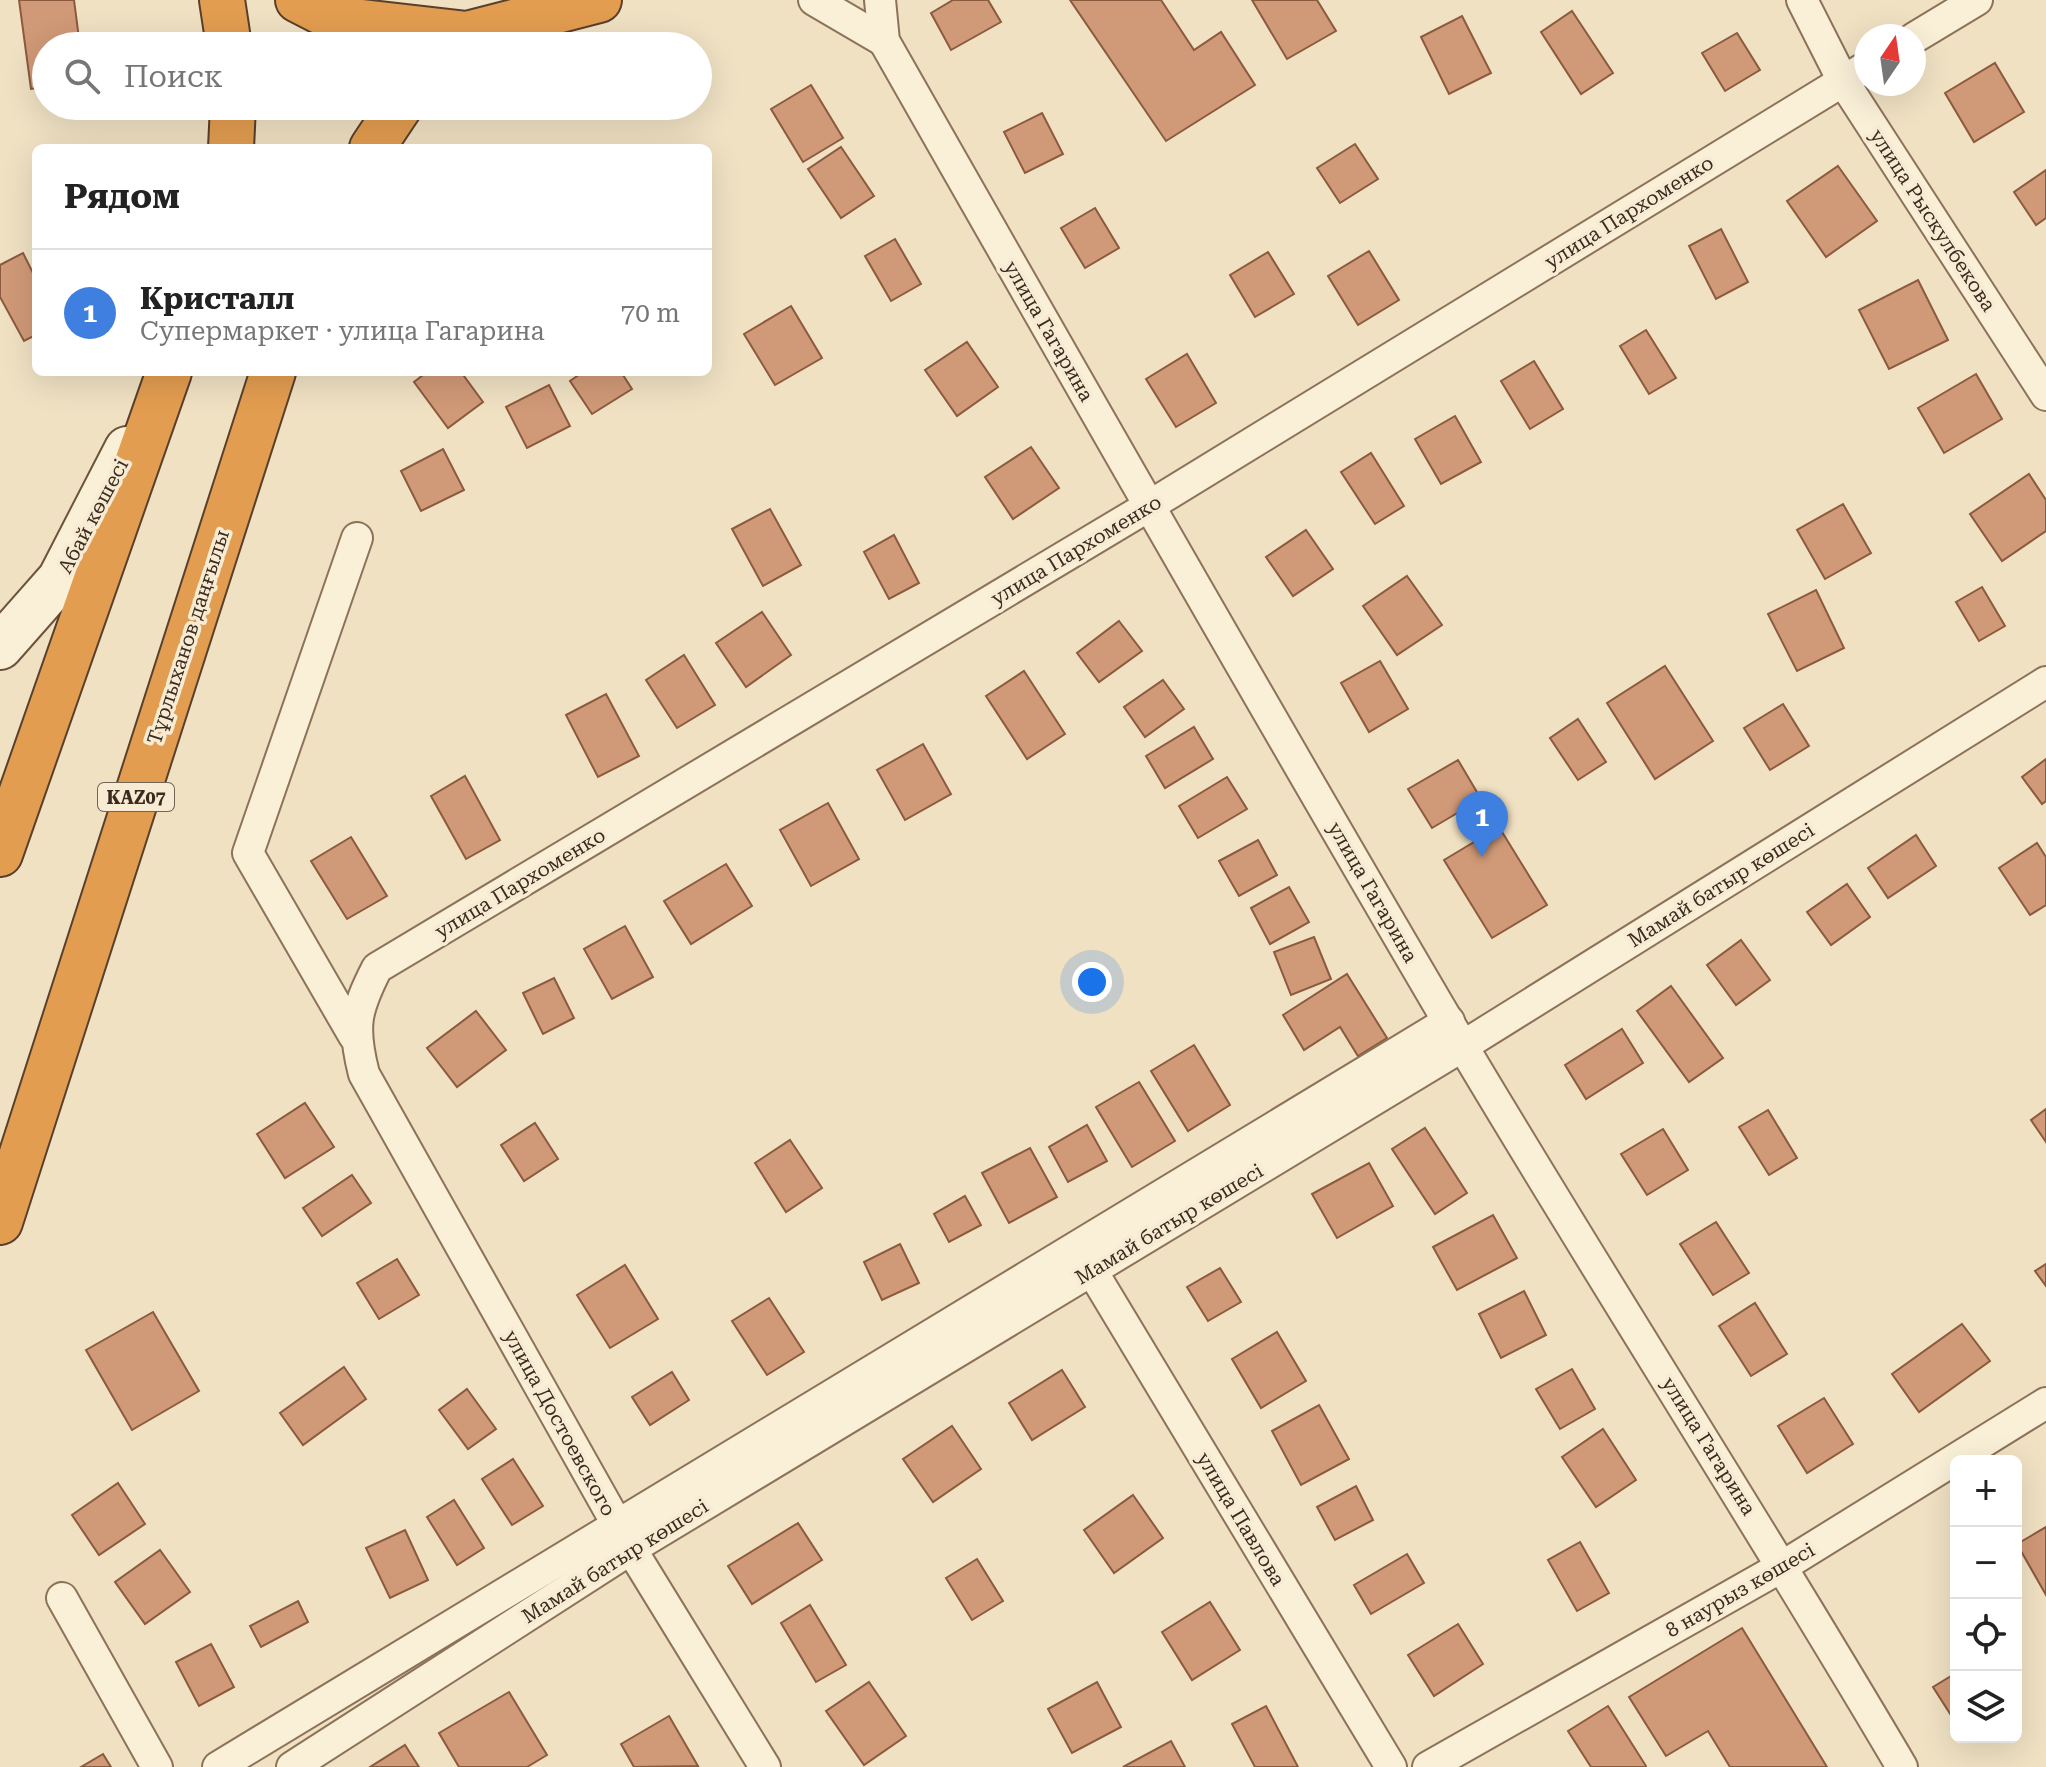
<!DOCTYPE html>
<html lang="ru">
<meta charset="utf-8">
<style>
:root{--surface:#fff;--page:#f6f6f6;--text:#222;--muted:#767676;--line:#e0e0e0;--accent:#7c3aed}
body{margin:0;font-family:"Roboto Serif",serif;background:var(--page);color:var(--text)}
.controls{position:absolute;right:24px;bottom:24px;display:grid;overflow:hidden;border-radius:12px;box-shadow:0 8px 32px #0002}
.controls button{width:72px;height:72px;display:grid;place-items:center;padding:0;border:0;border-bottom:2px solid var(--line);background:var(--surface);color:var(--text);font:40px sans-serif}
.compass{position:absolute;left:1854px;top:24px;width:72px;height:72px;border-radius:50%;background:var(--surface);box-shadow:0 8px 32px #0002;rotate:13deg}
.you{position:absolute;left:1092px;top:982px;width:28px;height:28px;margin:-20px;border:6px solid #fff;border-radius:50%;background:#1a73e8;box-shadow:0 0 0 12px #1a73e833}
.badge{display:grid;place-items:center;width:52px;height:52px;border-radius:50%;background:var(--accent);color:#fff;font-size:26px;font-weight:700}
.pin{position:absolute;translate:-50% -66px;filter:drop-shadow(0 2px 4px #0008)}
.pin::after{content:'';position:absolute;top:42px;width:28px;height:24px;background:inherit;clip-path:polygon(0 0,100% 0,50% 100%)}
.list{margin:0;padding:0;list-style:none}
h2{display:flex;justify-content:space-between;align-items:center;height:104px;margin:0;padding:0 32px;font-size:34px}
h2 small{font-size:26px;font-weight:400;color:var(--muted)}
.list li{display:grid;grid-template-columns:52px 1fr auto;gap:24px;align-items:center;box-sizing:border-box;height:128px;padding:0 32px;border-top:2px solid var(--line)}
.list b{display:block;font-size:30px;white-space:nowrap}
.list p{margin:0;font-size:26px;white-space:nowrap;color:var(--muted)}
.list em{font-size:26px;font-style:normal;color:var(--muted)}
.icon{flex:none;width:44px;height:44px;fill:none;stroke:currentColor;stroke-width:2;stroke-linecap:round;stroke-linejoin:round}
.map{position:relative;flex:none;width:2046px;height:1767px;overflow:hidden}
.search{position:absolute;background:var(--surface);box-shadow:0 8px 32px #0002;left:32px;top:32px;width:680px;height:88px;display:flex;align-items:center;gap:20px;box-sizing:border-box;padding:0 28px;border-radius:44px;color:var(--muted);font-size:30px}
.panel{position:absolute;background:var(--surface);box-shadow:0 8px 32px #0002;left:32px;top:144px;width:680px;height:232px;border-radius:12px}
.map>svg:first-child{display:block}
.building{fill:#d09977;stroke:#8c5a3d;stroke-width:2}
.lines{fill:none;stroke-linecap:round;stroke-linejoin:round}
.street-casing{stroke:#8c7259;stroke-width:34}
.secondary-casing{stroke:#6d533c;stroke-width:48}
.highway-casing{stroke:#59402d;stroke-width:48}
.street{stroke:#faefd7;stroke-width:30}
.secondary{stroke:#faefd7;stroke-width:44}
.highway{stroke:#e39d50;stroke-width:44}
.labels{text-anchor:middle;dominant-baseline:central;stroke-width:7;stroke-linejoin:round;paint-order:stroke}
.shield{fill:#f7ecd3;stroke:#736554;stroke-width:2}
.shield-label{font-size:18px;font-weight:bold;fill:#3b2b1e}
.street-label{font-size:20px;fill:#3b2b1e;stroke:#f7ecd3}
</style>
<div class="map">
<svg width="2046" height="1767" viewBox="0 0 2046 1767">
<rect width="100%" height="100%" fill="#f0e1c3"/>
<g class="building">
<path d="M19,0H74L80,46H46V87L31,89Z"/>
<path d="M953,0H988L1001,22L951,50L931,13Z"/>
<path d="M1070,0H1161L1194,50L1221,32L1255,85L1166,141Z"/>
<path d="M1252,0H1317L1336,31L1287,59Z"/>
<path d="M1572,11L1613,73L1581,94L1541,32Z"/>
<path d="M1462,16L1491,73L1449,94L1421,37Z"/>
<path d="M1737,33L1760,70L1725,91L1702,53Z"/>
<path d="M1995,63L2024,112L1974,142L1945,93Z"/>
<path d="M811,85L843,138L803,162L771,109Z"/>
<path d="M1042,113L1063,154L1025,173L1004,132Z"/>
<path d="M1355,144L1378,179L1340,203L1317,168Z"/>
<path d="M841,147L874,196L841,218L808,169Z"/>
<path d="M1838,166L1877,221L1826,257L1787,201Z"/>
<path d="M2046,170V218L2036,225L2014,192Z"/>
<path d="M1095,208L1119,248L1085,268L1061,228Z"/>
<path d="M1721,229L1748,282L1716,299L1689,246Z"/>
<path d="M895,239L921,284L891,301L865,256Z"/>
<path d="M1369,251L1399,300L1358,325L1328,276Z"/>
<path d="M1268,252L1294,294L1255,317L1230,275Z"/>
<path d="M23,253L36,279V335L24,341L0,297V265Z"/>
<path d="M1918,280L1948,340L1889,369L1859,310Z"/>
<path d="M791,306L822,358L775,385L744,334Z"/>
<path d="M1646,330L1676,378L1649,394L1620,346Z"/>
<path d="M967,342L998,387L957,416L925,370Z"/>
<path d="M1187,354L1216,403L1176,427L1146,379Z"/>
<path d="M1534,361L1563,409L1530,429L1501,381Z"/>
<path d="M427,372H461L483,402L448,428L414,382Z"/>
<path d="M583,372H621L632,389L592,414L570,381Z"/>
<path d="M1976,374L2002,419L1944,453L1918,408Z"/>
<path d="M549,385L570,426L527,448L506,407Z"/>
<path d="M1455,416L1481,462L1441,484L1415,439Z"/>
<path d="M1031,447L1059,488L1013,519L985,477Z"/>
<path d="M443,449L464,490L421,511L401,471Z"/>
<path d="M1371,453L1404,506L1375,524L1341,472Z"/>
<path d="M2029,474L2046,500V531L2002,561L1970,514Z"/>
<path d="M1843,504L1871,553L1825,579L1797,530Z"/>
<path d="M770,509L801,565L763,586L732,529Z"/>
<path d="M1306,530L1333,569L1293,596L1266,557Z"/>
<path d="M894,535L919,583L889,599L864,552Z"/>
<path d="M1407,576L1442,625L1397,655L1363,606Z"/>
<path d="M1982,587L2005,626L1979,641L1956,602Z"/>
<path d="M1816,590L1844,648L1797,671L1768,614Z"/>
<path d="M762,612L791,655L746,687L716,643Z"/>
<path d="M1119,621L1142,651L1099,682L1077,653Z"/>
<path d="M684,655L715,705L677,728L646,680Z"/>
<path d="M1380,661L1408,709L1369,732L1341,683Z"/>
<path d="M1665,666L1713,741L1655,779L1607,703Z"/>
<path d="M1024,671L1065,734L1027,759L986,696Z"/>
<path d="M1163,680L1184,709L1145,737L1124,707Z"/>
<path d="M606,694L639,756L598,777L566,715Z"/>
<path d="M1783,704L1809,746L1770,770L1744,728Z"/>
<path d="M1578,719L1606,762L1578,780L1550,738Z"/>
<path d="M1194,727L1213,759L1165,788L1146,756Z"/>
<path d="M923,744L951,794L905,820L877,770Z"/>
<path d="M2046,759V801L2042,804L2022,777Z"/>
<path d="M1458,760L1481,799L1432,828L1408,789Z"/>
<path d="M465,776L500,840L466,859L431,796Z"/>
<path d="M1227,777L1247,809L1198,838L1179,806Z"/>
<path d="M828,803L859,859L811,886L780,830Z"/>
<path d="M1499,827L1547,905L1492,938L1444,860Z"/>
<path d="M1916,835L1936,866L1888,898L1868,868Z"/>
<path d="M351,837L387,896L347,919L311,861Z"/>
<path d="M1258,840L1277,875L1239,896L1219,861Z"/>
<path d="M2037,843L2046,857V905L2030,915L1999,868Z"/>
<path d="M726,864L752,906L691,944L664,901Z"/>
<path d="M1847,884L1870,917L1831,945L1807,912Z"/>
<path d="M1289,887L1309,922L1270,944L1251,908Z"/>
<path d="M625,926L653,977L612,999L584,949Z"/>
<path d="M1314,937L1331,979L1291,995L1274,952Z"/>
<path d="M1741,940L1770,980L1736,1005L1707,965Z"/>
<path d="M1347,974L1387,1038L1358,1056L1340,1027L1304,1050L1283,1015Z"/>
<path d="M554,978L574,1018L543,1034L523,993Z"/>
<path d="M1671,986L1723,1058L1689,1082L1637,1011Z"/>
<path d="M476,1011L506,1050L457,1087L427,1048Z"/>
<path d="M1622,1029L1643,1063L1586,1099L1565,1065Z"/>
<path d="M1194,1045L1230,1105L1188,1131L1151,1071Z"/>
<path d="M1139,1082L1175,1141L1132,1167L1096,1107Z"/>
<path d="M305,1103L334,1147L285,1178L257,1134Z"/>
<path d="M2046,1109V1142L2031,1120Z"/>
<path d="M1768,1110L1797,1158L1769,1175L1739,1127Z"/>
<path d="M535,1123L558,1159L524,1181L501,1145Z"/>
<path d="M1087,1125L1107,1161L1068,1182L1049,1147Z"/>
<path d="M1425,1128L1467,1193L1435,1214L1392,1149Z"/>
<path d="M1663,1129L1688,1170L1647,1195L1621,1154Z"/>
<path d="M790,1140L822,1188L786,1212L755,1163Z"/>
<path d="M1030,1148L1057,1197L1009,1223L982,1173Z"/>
<path d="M1369,1163L1393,1206L1337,1238L1312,1194Z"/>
<path d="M352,1175L371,1203L322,1236L303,1208Z"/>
<path d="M965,1196L981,1225L949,1242L934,1214Z"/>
<path d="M1493,1215L1517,1258L1457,1290L1433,1247Z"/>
<path d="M1716,1222L1749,1273L1713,1295L1680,1244Z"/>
<path d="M900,1244L919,1283L882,1300L864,1262Z"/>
<path d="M397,1259L419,1295L379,1319L357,1283Z"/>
<path d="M2046,1264V1286L2035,1271Z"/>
<path d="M625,1265L658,1319L610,1348L577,1295Z"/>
<path d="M1220,1268L1241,1302L1208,1321L1187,1287Z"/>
<path d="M1524,1291L1546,1335L1501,1358L1479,1314Z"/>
<path d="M769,1298L804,1352L767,1375L732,1321Z"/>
<path d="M1755,1303L1787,1354L1751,1376L1719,1326Z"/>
<path d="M153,1312L199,1391L132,1430L86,1350Z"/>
<path d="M1962,1324L1990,1361L1919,1412L1892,1374Z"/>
<path d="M1277,1332L1306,1381L1261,1408L1232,1359Z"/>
<path d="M344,1367L366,1399L303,1445L280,1413Z"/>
<path d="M1572,1369L1595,1409L1560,1429L1536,1389Z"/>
<path d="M1062,1370L1085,1407L1032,1440L1009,1403Z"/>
<path d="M672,1372L689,1400L650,1425L632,1397Z"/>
<path d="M467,1389L496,1429L468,1449L439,1410Z"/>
<path d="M1824,1398L1853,1444L1807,1473L1778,1426Z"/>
<path d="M1319,1405L1349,1459L1301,1485L1272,1431Z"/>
<path d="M952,1426L981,1469L933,1502L903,1459Z"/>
<path d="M1603,1429L1636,1480L1596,1507L1562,1457Z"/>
<path d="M513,1459L543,1506L512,1525L482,1479Z"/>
<path d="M118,1483L145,1524L99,1555L72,1515Z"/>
<path d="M1356,1486L1373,1520L1335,1540L1317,1507Z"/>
<path d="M1133,1495L1163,1538L1114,1573L1084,1530Z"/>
<path d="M454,1500L484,1548L457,1565L427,1517Z"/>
<path d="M798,1523L822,1560L752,1604L728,1566Z"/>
<path d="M2046,1527V1595L2017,1544Z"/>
<path d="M405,1530L428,1580L390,1598L366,1548Z"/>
<path d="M1580,1542L1609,1593L1577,1611L1548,1560Z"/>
<path d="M160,1550L190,1592L145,1624L115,1582Z"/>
<path d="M1407,1554L1424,1583L1371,1614L1354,1585Z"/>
<path d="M977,1559L1003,1601L972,1620L946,1578Z"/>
<path d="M298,1601L308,1622L261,1647L250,1626Z"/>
<path d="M1210,1602L1240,1650L1192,1680L1162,1632Z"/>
<path d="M810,1605L846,1665L816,1682L781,1623Z"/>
<path d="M1458,1624L1483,1664L1434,1696L1408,1655Z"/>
<path d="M1742,1628L1827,1767H1730L1708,1731L1666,1756L1629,1697Z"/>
<path d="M211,1644L234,1687L199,1706L176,1662Z"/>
<path d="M1956,1673V1723L1933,1687Z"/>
<path d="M869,1682L906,1736L864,1765L826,1711Z"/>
<path d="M1097,1682L1121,1727L1072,1753L1048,1709Z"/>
<path d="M509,1692L547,1755L527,1767H459L439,1733Z"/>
<path d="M1266,1706L1298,1767H1255L1232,1724Z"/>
<path d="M1608,1706L1646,1766L1645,1767H1591L1568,1731Z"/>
<path d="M669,1716L698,1766L634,1767L621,1744Z"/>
<path d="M1171,1741L1185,1767H1123Z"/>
<path d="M405,1745L419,1767H370Z"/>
<path d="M103,1754L111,1767H81Z"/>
</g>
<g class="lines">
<g class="street-casing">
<g id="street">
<path d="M814,0L884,41"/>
<path d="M880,0L884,41C1075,377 1266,712 1462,1045C1606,1287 1759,1524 1902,1767"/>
<path d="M1802,0L1843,81L2046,395"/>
<path d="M1914,38L1977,0"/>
<path d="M354,1036L248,853L357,538"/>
<path d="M1092,1271L1391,1767"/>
<path d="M62,1598L157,1767"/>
<path d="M218,1767L1449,1021"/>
<path d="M292,1767L631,1549L1463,1046L2046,682"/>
<path d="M765,1767L631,1549L364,1074C352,1027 355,1011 377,968L1149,506L1866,67"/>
<path d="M1428,1767L1783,1566L2046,1403"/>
</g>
</g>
<g class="secondary-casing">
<path id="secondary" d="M0,647L60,579L127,449"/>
</g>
<g class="highway-casing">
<g id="highway">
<path d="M222,0L229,46"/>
<path d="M298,0L335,19L467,34L599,0"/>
<path d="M231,148L233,106"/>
<path d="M372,148L400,106"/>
<path d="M0,854L169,372"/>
<path d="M0,1222L273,372"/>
</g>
</g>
<use href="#street" class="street"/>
<use href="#secondary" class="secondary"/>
<use href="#highway" class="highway"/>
</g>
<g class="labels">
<rect class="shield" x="98" y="783" width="76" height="28" rx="6"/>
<g class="shield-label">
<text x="136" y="797">KAZ07</text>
</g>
<g class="street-label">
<text transform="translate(1629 212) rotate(-32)">улица Пархоменко</text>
<text transform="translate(1933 220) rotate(57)">улица Рыскулбекова</text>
<text transform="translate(1049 331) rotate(60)">улица Гагарина</text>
<text transform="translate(93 516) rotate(-62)">Абай көшесі</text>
<text transform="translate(1076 550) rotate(-31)">улица Пархоменко</text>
<text transform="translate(188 637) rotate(-72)">Тұрлыханов даңғылы</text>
<text transform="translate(520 883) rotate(-31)">улица Пархоменко</text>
<text transform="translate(1721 885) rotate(-32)">Мамай батыр көшесі</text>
<text transform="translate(1373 892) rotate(60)">улица Гагарина</text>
<text transform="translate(1169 1224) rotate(-31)">Мамай батыр көшесі</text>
<text transform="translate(560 1423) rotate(61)">улица Достоевского</text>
<text transform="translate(1709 1446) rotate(58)">улица Гагарина</text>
<text transform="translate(1241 1519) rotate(59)">улица Павлова</text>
<text transform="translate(615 1561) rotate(-32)">Мамай батыр көшесі</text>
<text transform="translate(1740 1590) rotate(-30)">8 наурыз көшесі</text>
</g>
</g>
</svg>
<div class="controls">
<button>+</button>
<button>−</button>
<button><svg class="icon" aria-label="locate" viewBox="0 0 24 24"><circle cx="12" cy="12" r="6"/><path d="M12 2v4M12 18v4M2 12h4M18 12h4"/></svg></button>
<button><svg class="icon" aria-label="layers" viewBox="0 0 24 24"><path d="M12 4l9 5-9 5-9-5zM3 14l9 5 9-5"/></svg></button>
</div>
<svg class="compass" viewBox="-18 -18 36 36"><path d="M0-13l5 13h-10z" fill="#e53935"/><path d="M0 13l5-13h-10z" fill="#767676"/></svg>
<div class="you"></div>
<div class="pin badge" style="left:1482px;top:857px;background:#3f7fe0">1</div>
<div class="search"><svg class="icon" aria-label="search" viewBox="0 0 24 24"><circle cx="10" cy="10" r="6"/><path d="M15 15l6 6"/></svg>Поиск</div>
<section class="panel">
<h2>Рядом<small></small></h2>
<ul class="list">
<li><span class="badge" style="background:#3f7fe0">1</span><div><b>Кристалл</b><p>Супермаркет · улица Гагарина</p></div><em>70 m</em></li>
</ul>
</section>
</div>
